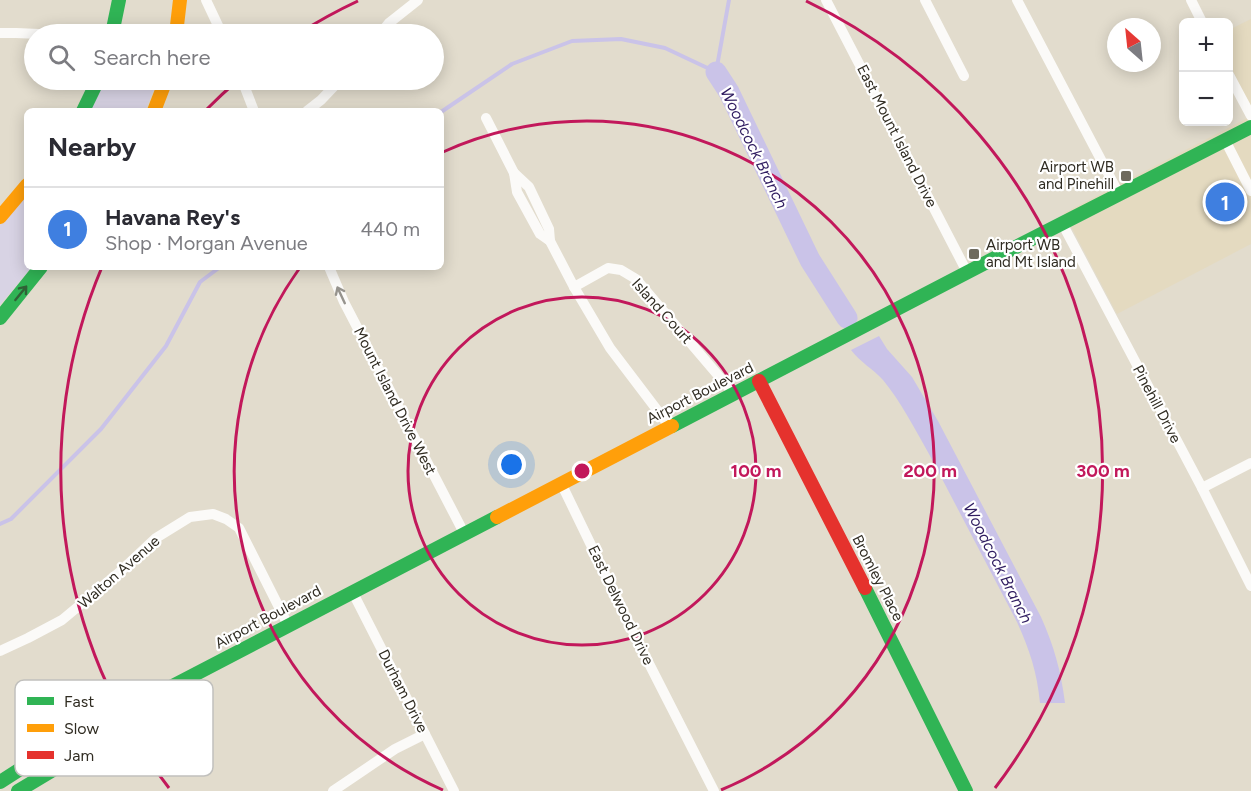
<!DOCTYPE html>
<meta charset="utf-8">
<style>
:root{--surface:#fff;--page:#f2f2f3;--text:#2b2b33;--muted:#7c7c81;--line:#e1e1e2;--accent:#2563eb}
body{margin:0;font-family:Figtree,sans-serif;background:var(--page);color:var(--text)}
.controls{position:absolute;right:18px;top:18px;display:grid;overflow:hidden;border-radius:9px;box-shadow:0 3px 15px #0003}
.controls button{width:54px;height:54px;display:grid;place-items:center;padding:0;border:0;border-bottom:2px solid var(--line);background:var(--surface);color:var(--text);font:30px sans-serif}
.compass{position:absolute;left:1107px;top:18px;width:54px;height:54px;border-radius:50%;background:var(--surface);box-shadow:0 3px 15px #0003;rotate:333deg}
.you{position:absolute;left:512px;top:465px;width:21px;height:21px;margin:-15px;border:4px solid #fff;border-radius:50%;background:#1a73e8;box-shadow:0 0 0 9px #1a73e833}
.badge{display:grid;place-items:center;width:39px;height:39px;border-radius:50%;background:var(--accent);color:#fff;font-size:20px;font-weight:700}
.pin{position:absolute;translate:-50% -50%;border:3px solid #fff;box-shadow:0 2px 6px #0006}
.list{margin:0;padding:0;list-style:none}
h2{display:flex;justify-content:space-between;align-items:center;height:78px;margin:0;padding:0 24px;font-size:26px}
h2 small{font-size:20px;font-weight:400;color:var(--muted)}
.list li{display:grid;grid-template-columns:39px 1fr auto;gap:18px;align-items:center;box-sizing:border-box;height:84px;padding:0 24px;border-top:2px solid var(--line)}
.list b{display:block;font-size:22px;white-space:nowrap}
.list p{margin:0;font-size:20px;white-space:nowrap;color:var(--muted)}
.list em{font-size:20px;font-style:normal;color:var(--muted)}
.icon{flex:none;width:33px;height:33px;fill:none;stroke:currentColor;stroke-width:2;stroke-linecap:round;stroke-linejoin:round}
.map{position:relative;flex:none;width:1251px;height:791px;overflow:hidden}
.search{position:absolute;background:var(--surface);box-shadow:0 3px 15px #0003;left:24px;top:24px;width:420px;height:66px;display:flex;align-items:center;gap:15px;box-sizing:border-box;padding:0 21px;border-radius:33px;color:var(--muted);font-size:22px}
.panel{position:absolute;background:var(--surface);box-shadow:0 3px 15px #0003;left:24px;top:108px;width:420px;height:162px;border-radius:9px}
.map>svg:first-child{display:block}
.built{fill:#e4dac0}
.green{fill:#d8d3e4}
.water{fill:#cac3e8}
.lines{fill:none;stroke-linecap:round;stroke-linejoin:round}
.stream{stroke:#cac3e8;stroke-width:4}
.river{stroke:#cac3e8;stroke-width:21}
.street{stroke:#fbfaf8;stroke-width:10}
.fast{stroke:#30b455;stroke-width:14}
.slow{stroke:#ff9f0a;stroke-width:14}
.jam{stroke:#e5322d;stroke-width:14}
.oneway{stroke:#306236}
.oneway2{stroke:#96938d}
.ring{fill:none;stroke:#c2185b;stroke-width:3}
.poi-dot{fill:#6e6a5e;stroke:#fff;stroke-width:2}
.labels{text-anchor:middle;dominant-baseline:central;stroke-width:4.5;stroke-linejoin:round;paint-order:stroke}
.street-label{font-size:15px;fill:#302c22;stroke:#fff}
.poi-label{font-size:15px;fill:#302c22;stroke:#fff;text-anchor:end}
.water-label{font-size:16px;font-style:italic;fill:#301d61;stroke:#fff}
.key{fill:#fff;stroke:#c1c0bd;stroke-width:1.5}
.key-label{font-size:16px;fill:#302c22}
.centre{fill:#c2185b;stroke:#fff;stroke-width:3}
.ring-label{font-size:18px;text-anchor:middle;font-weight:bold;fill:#c2185b;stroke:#fff;stroke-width:4.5;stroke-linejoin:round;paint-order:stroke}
</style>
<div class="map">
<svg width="1251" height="791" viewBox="0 0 1251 791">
<rect width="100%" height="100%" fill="#e2dccd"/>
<g class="built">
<path d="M1251,19V108L1229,63V30Z"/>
<path d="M1251,116V244L1117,314L1064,213Z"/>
</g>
<g class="green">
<path d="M104,80H158L145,111H89Z"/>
<path d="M27,193V267H32L0,305V225Z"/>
</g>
<path class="water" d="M879,336L887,349L912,377L938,421L1041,617C1054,646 1061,671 1065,703H1040C1037,672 1030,651 1017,622L929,454C915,429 901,402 883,380C873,369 860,362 851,350Z"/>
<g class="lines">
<g class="stream">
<path d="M441,112L512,64L572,41L621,39L665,48L716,72L729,0"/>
<path d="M0,524L11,519L101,429L166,346L200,282L220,267"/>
</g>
<path class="river" d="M716,72L729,92L810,260L847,318"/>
<g class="street">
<path d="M206,0L222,34"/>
<path d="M826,0L967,272"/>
<path d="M925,0L964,76"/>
<path d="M1017,0L1119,194"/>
<path d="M1191,0L1202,22"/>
<path d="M0,33H16L39,34"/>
<path d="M380,34L389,23L418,0"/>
<path d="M1228,73L1251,116"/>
<path d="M242,80L254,111"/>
<path d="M307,111L321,100L340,80"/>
<path d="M486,118L514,173L517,192L540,234L550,241L574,287L610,348L670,427"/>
<path d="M1225,140L1251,191"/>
<path d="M514,173L529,187L549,229L550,241"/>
<path d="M1062,223L1202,488L1251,586"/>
<path d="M329,267L344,302L464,533"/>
<path d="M574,287L608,268L621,270L636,279L734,394"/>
<path d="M561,483L637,640L714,791"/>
<path d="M1202,488L1251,463"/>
<path d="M352,591L454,791"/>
<path d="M0,651L28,638L62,620L122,570L156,538L190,517L213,514L226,519L239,528L288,625"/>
<path d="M333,791L395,749L425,734"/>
</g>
<g class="fast">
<path d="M112,34L119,0"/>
<path d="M83,111L98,80"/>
<path d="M0,318L41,267"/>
<path d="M672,426L1014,248L1251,127"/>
<path d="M865,588L966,791"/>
<path d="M0,782L108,713L165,690L497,517"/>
<path d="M18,791L68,761L149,702"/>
</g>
<g class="slow">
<path d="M176,34L180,0"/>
<path d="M154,111L166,80"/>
<path d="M0,217L27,185"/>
<path d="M497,517L672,426"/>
</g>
<path class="jam" d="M759,381L865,588"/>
</g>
<defs><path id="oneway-shaft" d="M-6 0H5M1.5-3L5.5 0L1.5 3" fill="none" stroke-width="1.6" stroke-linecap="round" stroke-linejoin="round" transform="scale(1.5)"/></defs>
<use class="oneway" href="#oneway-shaft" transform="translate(21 293) rotate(-51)"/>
<use class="oneway2" href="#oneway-shaft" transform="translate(341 295) rotate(-115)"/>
<g class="ring">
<circle cx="582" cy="471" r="174"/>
<path d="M443 790A348 348 0 0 1 299 269M443 152A348 348 0 1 1 721 790"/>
<path d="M169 788A521 521 0 0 1 102 267M207 109A521 521 0 0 1 237 81M298 34A521 521 0 0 1 358 1M806 1A521 521 0 0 1 995 788"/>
</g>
<g class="poi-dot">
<rect x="1120" y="170" width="12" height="12" rx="3"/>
<rect x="968" y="248" width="12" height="12" rx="3"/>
</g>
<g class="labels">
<g class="street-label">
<text transform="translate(897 136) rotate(63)">East Mount Island Drive</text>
<text transform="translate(662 311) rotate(48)">Island Court</text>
<text transform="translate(700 393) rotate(-27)">Airport Boulevard</text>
<text transform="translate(395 401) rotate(63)">Mount Island Drive West</text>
<text transform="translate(1157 404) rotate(62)">Pinehill Drive</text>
<text transform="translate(119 572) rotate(-41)">Walton Avenue</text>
<text transform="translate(878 578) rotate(63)">Bromley Place</text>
<text transform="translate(621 605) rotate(64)">East Delwood Drive</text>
<text transform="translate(268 617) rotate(-28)">Airport Boulevard</text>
<text transform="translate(403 691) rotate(63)">Durham Drive</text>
</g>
<g class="poi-label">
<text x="1114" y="167">Airport WB<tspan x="1114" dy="17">and Pinehill</tspan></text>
<text x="986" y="245" text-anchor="start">Airport WB<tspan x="986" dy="17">and Mt Island</tspan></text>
</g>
<g class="water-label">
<text transform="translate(754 148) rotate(64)">Woodcock Branch</text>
<text transform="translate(998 563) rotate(63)">Woodcock Branch</text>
</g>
</g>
<rect x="15" y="680" width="198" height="96" rx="9" class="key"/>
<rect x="27" y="697" width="27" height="8" fill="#30b455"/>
<rect x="27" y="724" width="27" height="8" fill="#ff9f0a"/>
<rect x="27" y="751" width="27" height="8" fill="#e5322d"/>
<g class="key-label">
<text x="64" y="707">Fast</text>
<text x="64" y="734">Slow</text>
<text x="64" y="761">Jam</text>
</g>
<circle cx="582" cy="471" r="9" class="centre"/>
<g class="ring-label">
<text x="756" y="477">100 m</text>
<text x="930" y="477">200 m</text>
<text x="1103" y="477">300 m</text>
</g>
</svg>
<div class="controls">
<button>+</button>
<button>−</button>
</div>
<svg class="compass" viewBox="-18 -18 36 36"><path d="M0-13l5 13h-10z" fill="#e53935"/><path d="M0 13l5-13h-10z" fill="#7c7c81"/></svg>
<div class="you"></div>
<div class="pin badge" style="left:1225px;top:202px;background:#3f7fe0">1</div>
<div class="search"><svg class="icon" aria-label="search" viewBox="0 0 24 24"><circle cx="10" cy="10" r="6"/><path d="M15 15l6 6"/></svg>Search here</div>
<section class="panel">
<h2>Nearby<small></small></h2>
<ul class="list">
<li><span class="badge" style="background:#3f7fe0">1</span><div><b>Havana Rey's</b><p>Shop · Morgan Avenue</p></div><em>440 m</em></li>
</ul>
</section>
</div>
